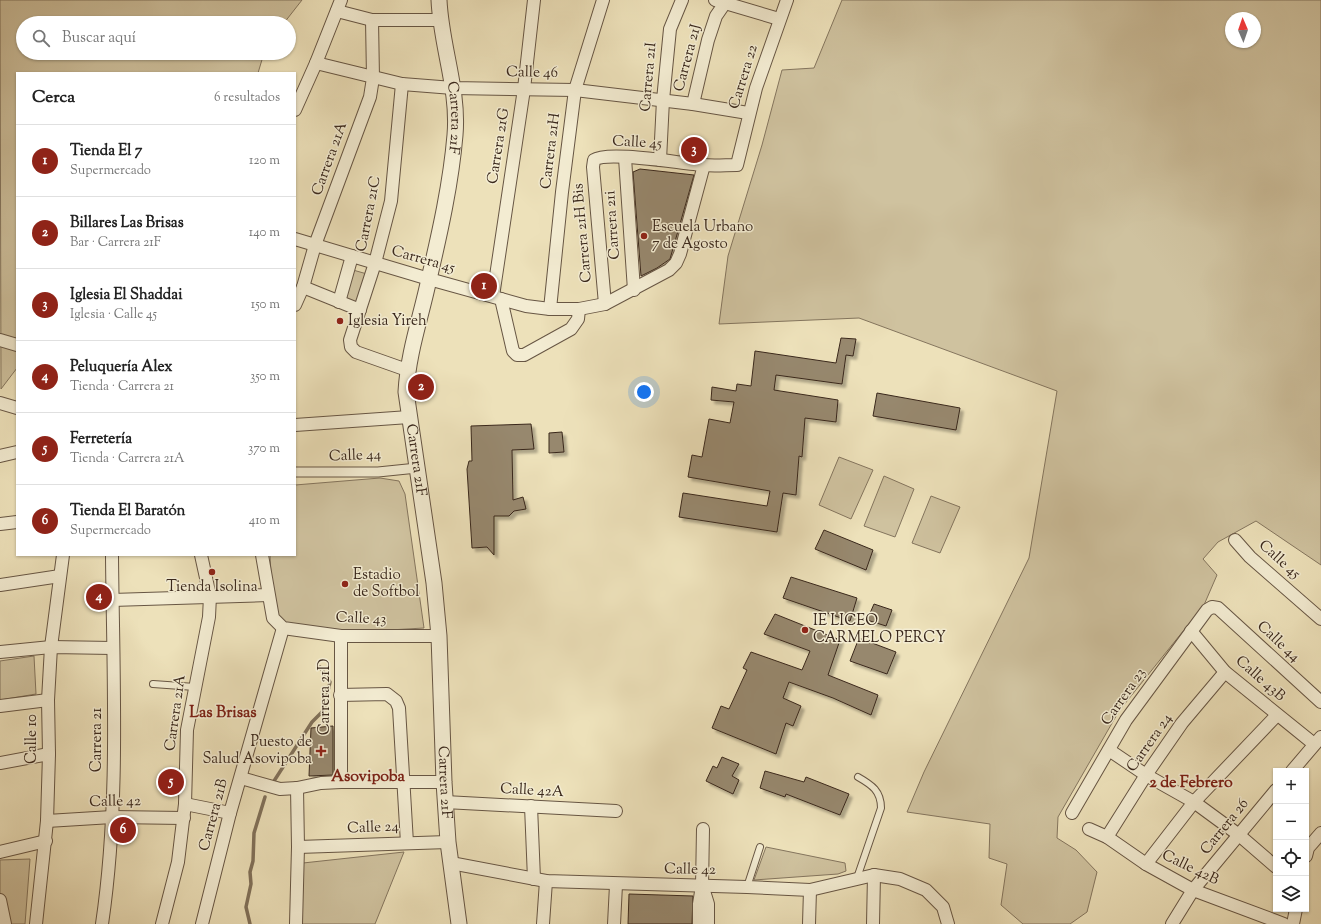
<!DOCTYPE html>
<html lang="es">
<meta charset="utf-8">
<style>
:root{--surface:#fff;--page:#f6f6f6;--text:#222;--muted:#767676;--line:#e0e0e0;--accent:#8f2418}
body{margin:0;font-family:"Sorts Mill Goudy",serif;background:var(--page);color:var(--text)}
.controls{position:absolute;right:12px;bottom:12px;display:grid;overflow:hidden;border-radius:0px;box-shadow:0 1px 3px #0004}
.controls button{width:36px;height:36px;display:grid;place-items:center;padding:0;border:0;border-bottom:1px solid var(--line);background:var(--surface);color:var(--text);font:20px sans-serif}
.compass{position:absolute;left:1225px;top:12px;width:36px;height:36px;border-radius:50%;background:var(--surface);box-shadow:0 1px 3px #0004;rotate:358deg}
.you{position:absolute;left:644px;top:392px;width:14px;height:14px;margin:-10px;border:3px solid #fff;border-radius:50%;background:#1a73e8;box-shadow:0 0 0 6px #1a73e833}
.badge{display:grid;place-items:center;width:26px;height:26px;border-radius:50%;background:var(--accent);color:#fff;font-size:13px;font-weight:700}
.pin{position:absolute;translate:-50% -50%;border:2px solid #fff;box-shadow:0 1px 4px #0006}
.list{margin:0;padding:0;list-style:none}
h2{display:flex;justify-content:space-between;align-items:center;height:52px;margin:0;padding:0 16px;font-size:17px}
h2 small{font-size:13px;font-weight:400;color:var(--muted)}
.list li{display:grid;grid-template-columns:26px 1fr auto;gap:12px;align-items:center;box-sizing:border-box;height:72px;padding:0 16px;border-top:1px solid var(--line)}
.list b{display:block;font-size:15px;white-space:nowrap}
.list p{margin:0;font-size:13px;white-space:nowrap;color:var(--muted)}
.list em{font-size:13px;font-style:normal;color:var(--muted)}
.icon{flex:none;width:22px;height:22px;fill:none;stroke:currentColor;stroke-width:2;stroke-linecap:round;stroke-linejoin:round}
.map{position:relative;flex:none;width:1321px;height:924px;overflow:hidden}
.search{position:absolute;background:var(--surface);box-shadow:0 1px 3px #0004;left:16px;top:16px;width:280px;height:44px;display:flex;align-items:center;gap:10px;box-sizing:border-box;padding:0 14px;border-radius:22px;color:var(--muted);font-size:15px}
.panel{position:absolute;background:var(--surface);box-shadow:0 1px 3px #0004;left:16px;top:72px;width:280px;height:484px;border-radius:0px}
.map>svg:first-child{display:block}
.green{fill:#cfc29f;stroke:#84755e;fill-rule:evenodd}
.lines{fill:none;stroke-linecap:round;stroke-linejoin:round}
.stream{stroke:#81715a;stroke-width:3.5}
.building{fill:#97886e;stroke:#3a281c;filter:url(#shadow)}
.service-casing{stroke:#675644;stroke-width:8}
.pedestrian-casing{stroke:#675644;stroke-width:11}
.minor-casing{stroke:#675644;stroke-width:14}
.tertiary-casing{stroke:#675644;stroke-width:17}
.service{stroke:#f3ecd2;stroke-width:6}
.pedestrian{stroke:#f3ecd2;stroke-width:9}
.minor{stroke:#f3ecd2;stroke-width:12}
.tertiary{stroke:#f3ecd2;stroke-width:15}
.poi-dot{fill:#8f2418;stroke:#f3ecd2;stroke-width:1.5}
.labels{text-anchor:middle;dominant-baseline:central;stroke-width:3;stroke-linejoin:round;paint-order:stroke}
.street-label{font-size:15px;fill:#3a281c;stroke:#f3ecd2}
.poi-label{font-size:15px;fill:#3a281c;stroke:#f3ecd2;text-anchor:start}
.neighbourhood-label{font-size:16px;font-weight:bold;fill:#7a1f14;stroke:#f3ecd2}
</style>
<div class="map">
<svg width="1321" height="924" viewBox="0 0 1321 924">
<defs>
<filter id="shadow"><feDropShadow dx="3.5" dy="3.5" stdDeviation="1" flood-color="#0004"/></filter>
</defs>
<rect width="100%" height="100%" fill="#ede1ba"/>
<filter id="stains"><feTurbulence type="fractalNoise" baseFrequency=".005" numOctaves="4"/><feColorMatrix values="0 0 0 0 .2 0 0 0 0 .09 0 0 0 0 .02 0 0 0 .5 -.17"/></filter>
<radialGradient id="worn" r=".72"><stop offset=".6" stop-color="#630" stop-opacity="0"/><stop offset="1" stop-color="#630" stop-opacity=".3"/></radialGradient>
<g class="green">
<path d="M0,0H302L284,23H23V53H264L258,73H17V368L1,389Z"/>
<path d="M842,0H1321V565L1256,521L1218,542L1203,559L1217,575L1204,605L1119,711L1058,817L1057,838L1076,850L1097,872L1087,912L1070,924H1023L1001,905L1007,864L989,858L990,824L907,812L924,772L1029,558L1057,391L859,318L719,324L728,256L762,145L782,70L814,68ZM1231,18H1255V42H1231Z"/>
<path d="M353,270L367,274L355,307L343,303Z"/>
<path d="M839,457L873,470L851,519L819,505Z"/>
<path d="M884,476L914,489L895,537L864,526Z"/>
<path d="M380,478L399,481L405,494L424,628L337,633L281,625L273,613L270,555H295V485Z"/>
<path d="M931,496L960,507L940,553L912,543Z"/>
<path d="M34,656L36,694L0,700V661Z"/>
<path d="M766,847L845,863L846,871L838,874L754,880Z"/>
<path d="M404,852L375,924H301L303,863Z"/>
<path d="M30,859L25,924H5L0,900V860Z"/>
</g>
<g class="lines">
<g class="stream">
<path d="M274,781L312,722L324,710L330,682L320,667"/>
<path d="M250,924L246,907L251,884L250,872L253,861L254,833L265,797"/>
</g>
</g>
<g class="building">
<path d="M640,169L694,175L670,259L657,268L641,276L633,172Z"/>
<path d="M841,338L856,339L853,356L846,355L842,384L776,375L774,390L838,400L836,422L805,418L802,457L799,456L796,495L783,493L777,532L679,517L683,493L767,506L770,491L688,477L692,455L702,457L709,419L730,423L734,402L711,400L712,387L736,391L737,384L751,386L755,351L836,363Z"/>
<path d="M877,393L960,408L956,430L873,416Z"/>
<path d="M531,424L534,449L512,450L513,500L523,497L526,509L514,511L509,516H494V555L487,547L472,548L467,469L469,461H472L471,426Z"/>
<path d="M562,432L564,452L549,453V433Z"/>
<path d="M824,530L873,550L866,570L815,549Z"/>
<path d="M791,577L857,598L850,621L783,598Z"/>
<path d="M874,604L892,610L886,626L867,620Z"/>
<path d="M775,614L840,640L828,675L878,695L871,715L833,698L789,682L783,698L801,706L793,726L786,723L776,754L712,728L721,706L729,709L747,670L743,668L751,652L802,670L810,651L764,634Z"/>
<path d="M859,638L896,652L887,674L850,661Z"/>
<path d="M333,726V775L309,776L311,728Z"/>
<path d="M722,757L739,764L732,776L739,780L733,794L706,781L713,766L717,768Z"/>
<path d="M765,771L804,782L806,777L849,794L840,815L786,794L785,797L760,788Z"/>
<path d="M629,894L693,896L692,924H628Z"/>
</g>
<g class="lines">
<g class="service-casing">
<g id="service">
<path d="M153,684L195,687"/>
<path d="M857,878L881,808C881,791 872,785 858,777"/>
<path d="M747,887L760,847"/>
</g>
</g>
<g class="pedestrian-casing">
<path id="pedestrian" d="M295,472H378L417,468"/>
</g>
<g class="minor-casing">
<g id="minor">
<path d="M715,0L779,19"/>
<path d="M337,11L372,20H441"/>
<path d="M316,63L402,84L453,88L575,90L693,104L748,113"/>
<path d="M402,84L391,201L375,263L350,340L351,347L356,352L407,370"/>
<path d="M693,104L708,40L716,16L727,0"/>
<path d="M295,110L316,63L341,0"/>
<path d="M625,158L634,290"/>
<path d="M660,160L663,100L670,29L682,0"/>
<path d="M295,239L429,279L526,306L550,309H579L605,304L669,270L676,263L680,254L704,165"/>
<path d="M303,287L360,310"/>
<path d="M493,296L524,89L534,0"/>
<path d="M501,299L513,351L517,355H524L571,329L578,319L579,309"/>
<path d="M339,302L352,256"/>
<path d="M605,304L593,167L594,160C608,150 683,164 703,165C714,166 726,165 737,165L756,88L787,0"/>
<path d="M295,305L303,287L315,245L370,97L373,78L372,20"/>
<path d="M550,309L562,192L575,90L603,0"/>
<path d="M0,340L17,345"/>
<path d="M0,403L17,408"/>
<path d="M295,425L409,417"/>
<path d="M0,456L17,452"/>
<path d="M0,524L17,522"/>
<path d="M1235,540L1250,557L1321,619"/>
<path d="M262,555L273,618L283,628L341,636H439"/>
<path d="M0,585L60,576"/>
<path d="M112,600L268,595"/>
<path d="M1191,631L1225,672L1314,744"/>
<path d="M341,636V782"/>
<path d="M0,652L51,647L113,648"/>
<path d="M340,695L387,694L396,701L399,708L407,843"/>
<path d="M0,706L48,700"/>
<path d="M1109,750L1146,775L1194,802L1239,835L1276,867"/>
<path d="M0,763L49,754"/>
<path d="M1292,771L1321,737"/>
<path d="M241,778L280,789L297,788L321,783L341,782H444"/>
<path d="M445,802L616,811"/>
<path d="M185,804L230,813"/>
<path d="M531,806L534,879"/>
<path d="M1072,813L1126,720L1207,610L1212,607L1218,608L1321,702"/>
<path d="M47,821L112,817L184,818"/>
<path d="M1089,829L1107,837L1146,864L1193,890L1284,924"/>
<path d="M1107,837L1146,775L1182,723L1225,672"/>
<path d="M298,847L448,842"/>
<path d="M0,852L46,841"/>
<path d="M1306,856L1308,848L1321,833"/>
<path d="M451,863L546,881L747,887L810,890L874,875L900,879L926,890L943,907L948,924"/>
<path d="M1146,864L1194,802L1277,715"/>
<path d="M704,891L708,904V924"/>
<path d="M0,900L5,924"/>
<path d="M36,924L47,821L49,754L48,700L51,647L63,555"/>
<path d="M102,924C120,802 113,678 112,555"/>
<path d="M162,924L178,862L185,804L187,730L209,617L210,596L201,555"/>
<path d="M202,924L230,813L283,628"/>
<path d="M296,924L298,847L297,788"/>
<path d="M543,924L546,881"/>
<path d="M614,924L616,885"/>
<path d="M699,924V904L702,886L703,829"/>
<path d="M809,924L810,890"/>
<path d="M873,924L874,875"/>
<path d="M1172,924L1193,890L1276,790"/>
<path d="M1293,924L1296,909"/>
</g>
</g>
<g class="tertiary-casing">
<g id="tertiary">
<path id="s1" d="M439,0C441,46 459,89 455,135C451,183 440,232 429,279C421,317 408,353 406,392L434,583L439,636L444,782L448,842L459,924"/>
</g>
</g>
<use href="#service" class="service"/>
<use href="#pedestrian" class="pedestrian"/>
<use href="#minor" class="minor"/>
<use href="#tertiary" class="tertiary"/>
</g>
<g class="poi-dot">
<circle cx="644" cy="236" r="4"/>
<circle cx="340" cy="321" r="4"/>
<circle cx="212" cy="572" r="4"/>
<circle cx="345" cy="584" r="4"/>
<circle cx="805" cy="630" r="4"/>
<path d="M319 745h4v4h4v4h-4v4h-4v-4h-4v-4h4z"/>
</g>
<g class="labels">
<g class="street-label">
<text transform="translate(688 58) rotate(-75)">Carrera 21J</text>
<text transform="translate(532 73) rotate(1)">Calle 46</text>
<text transform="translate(649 77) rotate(-85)">Carrera 21I</text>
<text transform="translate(744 77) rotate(-73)">Carrera 22</text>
<text stroke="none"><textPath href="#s1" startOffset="119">Carrera 21F</textPath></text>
<text transform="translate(637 143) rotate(3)">Calle 45</text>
<text transform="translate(499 146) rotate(-81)">Carrera 21G</text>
<text transform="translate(551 151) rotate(-83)">Carrera 21H</text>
<text transform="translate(330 159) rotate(-70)">Carrera 21A</text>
<text transform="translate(369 214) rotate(-79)">Carrera 21C</text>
<text transform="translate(613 225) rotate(-94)">Carrera 21i</text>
<text transform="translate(583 233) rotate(-95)">Carrera 21H Bis</text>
<text transform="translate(423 260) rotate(16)">Carrera 45</text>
<text transform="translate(355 456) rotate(-2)">Calle 44</text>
<text stroke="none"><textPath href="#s1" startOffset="467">Carrera 21F</textPath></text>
<text transform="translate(1279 560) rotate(42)">Calle 45</text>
<text transform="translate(361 619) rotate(2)">Calle 43</text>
<text transform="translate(1278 642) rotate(43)">Calle 44</text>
<text transform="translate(1260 679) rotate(41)">Calle 43B</text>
<text transform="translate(325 697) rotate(-90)">Carrera 21D</text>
<text transform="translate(1124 697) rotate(-55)">Carrera 23</text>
<text transform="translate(176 713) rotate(-82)">Carrera 21A</text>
<text transform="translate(32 739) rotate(-90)">Calle 10</text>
<text transform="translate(97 740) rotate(-90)">Carrera 21</text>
<text transform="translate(1150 743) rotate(-55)">Carrera 24</text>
<text stroke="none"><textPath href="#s1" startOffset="791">Carrera 21F</textPath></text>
<text transform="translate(532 791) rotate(3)">Calle 42A</text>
<text transform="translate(115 802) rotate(-1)">Calle 42</text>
<text transform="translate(214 815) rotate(-75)">Carrera 21B</text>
<text transform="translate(1225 827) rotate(-51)">Carrera 26</text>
<text transform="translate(373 828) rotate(-2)">Calle 24</text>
<text transform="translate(1190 868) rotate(26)">Calle 42B</text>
<text transform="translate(690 870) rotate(1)">Calle 42</text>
</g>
<g class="poi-label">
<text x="652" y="227">Escuela Urbano<tspan x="652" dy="17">7 de Agosto</tspan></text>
<text x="348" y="321">Iglesia Yireh</text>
<text x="353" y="575">Estadio<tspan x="353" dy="17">de Softbol</tspan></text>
<text x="212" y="587" text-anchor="middle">Tienda Isolina</text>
<text x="813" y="621">IE LICEO<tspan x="813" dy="17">CARMELO PERCY</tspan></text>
<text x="312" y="742" text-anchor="end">Puesto de<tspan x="312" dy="17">Salud Asovipoba</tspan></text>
</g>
<g class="neighbourhood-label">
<text x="223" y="713">Las Brisas</text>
<text x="368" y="777">Asovipoba</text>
<text x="1191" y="783">2 de Febrero</text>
</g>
</g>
<rect width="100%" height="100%" filter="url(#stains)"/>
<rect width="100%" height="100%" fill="url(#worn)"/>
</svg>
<div class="controls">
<button>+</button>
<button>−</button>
<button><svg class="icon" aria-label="locate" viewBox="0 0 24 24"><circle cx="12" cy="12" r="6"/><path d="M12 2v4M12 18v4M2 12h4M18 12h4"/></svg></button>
<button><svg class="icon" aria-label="layers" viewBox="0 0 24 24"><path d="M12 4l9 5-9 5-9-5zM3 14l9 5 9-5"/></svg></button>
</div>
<svg class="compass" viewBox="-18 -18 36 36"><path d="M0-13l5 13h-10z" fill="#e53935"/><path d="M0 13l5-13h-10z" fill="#767676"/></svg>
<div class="you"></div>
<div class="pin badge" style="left:484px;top:286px">1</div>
<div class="pin badge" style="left:421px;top:387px">2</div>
<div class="pin badge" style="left:694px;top:150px">3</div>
<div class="pin badge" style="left:99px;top:597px">4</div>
<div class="pin badge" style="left:171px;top:782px">5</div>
<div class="pin badge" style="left:123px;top:830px">6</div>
<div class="search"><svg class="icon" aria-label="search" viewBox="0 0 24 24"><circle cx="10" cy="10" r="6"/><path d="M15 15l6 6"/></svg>Buscar aquí</div>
<section class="panel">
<h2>Cerca<small>6 resultados</small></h2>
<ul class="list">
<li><span class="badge">1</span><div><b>Tienda El 7</b><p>Supermercado</p></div><em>120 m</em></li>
<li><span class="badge">2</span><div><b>Billares Las Brisas</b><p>Bar · Carrera 21F</p></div><em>140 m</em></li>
<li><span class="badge">3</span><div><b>Iglesia El Shaddai</b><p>Iglesia · Calle 45</p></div><em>150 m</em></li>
<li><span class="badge">4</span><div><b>Peluquería Alex</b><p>Tienda · Carrera 21</p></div><em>350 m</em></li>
<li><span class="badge">5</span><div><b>Ferretería</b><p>Tienda · Carrera 21A</p></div><em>370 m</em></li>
<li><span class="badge">6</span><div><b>Tienda El Baratón</b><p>Supermercado</p></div><em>410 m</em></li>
</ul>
</section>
</div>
